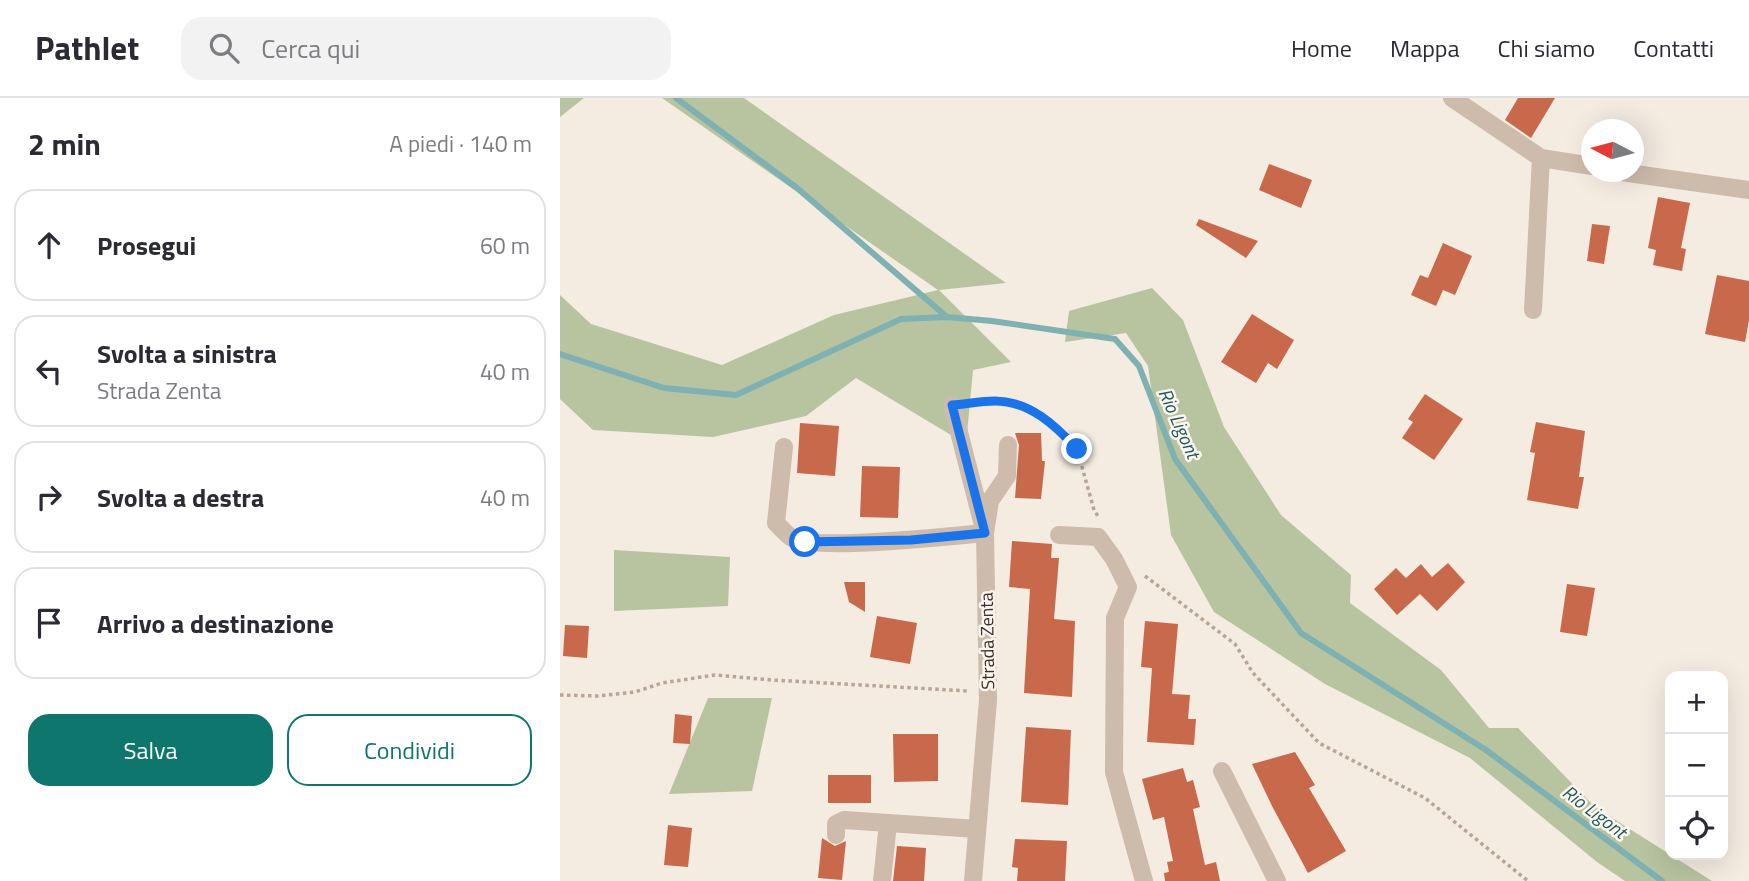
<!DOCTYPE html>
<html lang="it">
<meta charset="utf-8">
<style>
:root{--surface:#fff;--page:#f2f2f3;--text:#2b2b33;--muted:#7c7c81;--line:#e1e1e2;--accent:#0f766e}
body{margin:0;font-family:"Titillium Web",sans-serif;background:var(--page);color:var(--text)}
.controls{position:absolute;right:21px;bottom:21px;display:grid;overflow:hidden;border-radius:14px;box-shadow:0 7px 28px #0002}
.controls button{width:63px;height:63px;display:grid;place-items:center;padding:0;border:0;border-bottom:2px solid var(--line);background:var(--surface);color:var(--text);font:35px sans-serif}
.compass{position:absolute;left:1021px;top:21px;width:63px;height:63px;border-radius:50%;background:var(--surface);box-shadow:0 7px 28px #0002;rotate:276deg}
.stop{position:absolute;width:21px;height:21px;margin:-16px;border:5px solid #1a73e8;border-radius:50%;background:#fff}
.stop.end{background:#1a73e8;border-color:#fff;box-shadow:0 2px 7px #0008}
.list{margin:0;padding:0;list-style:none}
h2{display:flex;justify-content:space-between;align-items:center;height:91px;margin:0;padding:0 28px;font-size:30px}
h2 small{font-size:23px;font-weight:400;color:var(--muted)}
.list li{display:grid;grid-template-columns:46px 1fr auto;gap:21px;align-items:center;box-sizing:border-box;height:112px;margin:0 14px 14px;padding:0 14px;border:2px solid var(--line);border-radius:21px}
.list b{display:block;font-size:26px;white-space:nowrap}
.list p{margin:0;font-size:23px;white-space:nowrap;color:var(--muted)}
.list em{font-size:23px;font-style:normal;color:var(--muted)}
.actions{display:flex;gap:14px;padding:21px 28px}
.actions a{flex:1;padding:16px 0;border:2px solid var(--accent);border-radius:21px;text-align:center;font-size:24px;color:var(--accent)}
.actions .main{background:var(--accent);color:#fff}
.icon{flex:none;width:38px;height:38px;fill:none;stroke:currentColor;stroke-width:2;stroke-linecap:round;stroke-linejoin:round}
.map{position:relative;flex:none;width:1189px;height:783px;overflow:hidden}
header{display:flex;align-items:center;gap:42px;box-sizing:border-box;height:98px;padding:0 35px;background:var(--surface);border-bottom:2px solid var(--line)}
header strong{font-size:33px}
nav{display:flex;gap:38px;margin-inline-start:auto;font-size:24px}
.search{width:490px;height:63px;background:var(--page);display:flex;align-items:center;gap:18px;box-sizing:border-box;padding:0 24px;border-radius:21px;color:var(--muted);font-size:26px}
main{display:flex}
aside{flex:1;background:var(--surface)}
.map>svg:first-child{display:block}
.green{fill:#b8c4a0}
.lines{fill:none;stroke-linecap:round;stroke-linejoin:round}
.stream{stroke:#7fb0b2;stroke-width:6}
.building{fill:#c8694b}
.path{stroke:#b9a596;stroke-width:3.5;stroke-dasharray:3.5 3.5;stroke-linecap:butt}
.minor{stroke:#cdbbac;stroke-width:18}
.route{stroke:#1a73e8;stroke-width:9}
.labels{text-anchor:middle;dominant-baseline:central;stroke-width:5;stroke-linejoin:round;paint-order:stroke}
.street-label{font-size:18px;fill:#3b302b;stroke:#fbf5ee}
.water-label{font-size:19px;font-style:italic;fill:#1f5a5e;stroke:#fbf5ee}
</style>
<header>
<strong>Pathlet</strong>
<div class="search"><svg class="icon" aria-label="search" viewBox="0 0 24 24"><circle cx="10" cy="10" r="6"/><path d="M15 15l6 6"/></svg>Cerca qui</div>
<nav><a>Home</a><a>Mappa</a><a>Chi siamo</a><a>Contatti</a></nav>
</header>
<main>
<aside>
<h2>2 min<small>A piedi · 140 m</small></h2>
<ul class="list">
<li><svg class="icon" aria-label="ahead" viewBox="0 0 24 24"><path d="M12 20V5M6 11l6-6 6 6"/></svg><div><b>Prosegui</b></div><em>60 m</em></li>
<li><svg class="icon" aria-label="left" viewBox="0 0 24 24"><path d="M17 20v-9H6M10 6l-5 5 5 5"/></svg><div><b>Svolta a sinistra</b><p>Strada Zenta</p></div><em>40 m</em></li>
<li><svg class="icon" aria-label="right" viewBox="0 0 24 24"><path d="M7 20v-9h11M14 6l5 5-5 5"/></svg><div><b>Svolta a destra</b></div><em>40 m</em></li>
<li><svg class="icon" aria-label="arrive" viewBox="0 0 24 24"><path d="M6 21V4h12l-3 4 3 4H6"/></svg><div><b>Arrivo a destinazione</b></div></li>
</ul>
<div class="actions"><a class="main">Salva</a><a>Condividi</a></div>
</aside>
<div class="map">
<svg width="1189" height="783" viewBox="0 0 1189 783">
<rect width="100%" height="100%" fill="#f4ebe1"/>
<g class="green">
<path d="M0,0H24L0,19Z"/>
<path d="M102,0H184L446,185L379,192L451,264L413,272L406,346L296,280L246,318L153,339L33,332L0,301V197L31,226L162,267L274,217L378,192Z"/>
<path d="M592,190L623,222L664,329L721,417L791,477L790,505L881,572L929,630H958L1035,709L1152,783H1065L1037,764L910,660L765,586L654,514L611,437L588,268L566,235L505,244L509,213Z"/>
<path d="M54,452L170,459L168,508L54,513Z"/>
<path d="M148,600H212L192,693L109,696Z"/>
</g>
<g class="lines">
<g class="stream">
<path d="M116,0L237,90L387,219"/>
<path d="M0,256L104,290L176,297L341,221L387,219L432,223L555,241L579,268L615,361L741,535L926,652L1102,783"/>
</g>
</g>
<g class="building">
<path d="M958,0H995L971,40L945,22Z"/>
<path d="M709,66L752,82L741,110L699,92Z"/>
<path d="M1098,99L1130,105L1121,150L1126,151L1122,173L1093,167L1096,152L1088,150Z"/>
<path d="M639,121L698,143L686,160L636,127Z"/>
<path d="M1032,126L1050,128L1044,166L1027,163Z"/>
<path d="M883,145L912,158L895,197L883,192L876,208L851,197L860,177L868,180Z"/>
<path d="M1157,177L1189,183V222L1185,244L1145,236Z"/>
<path d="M692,216L734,242L717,271L708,265L696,285L661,264Z"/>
<path d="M865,296L903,321L874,362L842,340L853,324L848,321Z"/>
<path d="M976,324L1025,333L1019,379H1024L1018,411L967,402L975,355L970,354Z"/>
<path d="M240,325L279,328L275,378L237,375Z"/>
<path d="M455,335H481L482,363H485L481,401L455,400L459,347Z"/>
<path d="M302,368L340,369L338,420L300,419Z"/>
<path d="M452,443L492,446L491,460H499L494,521L515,523L512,599L464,595L470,491L449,489Z"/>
<path d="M888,465L905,484L877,513L860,496L837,517L814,491L836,470L846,480L861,466L872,479Z"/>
<path d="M284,484H305V514L289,504Z"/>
<path d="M1007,486L1035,490L1027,538L1000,534Z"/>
<path d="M317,518L357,525L350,566L310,559Z"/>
<path d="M585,523L618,526L612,596L630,597L628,621H636L634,647L587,644L592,570L581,569Z"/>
<path d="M5,527L29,528L27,560L3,558Z"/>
<path d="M115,616L132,618L130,646L113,645Z"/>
<path d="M466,629L511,632L508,707L461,704Z"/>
<path d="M333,636H378V683L334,684Z"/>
<path d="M735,654L755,687L749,690L786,753L748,775L712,708L692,666Z"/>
<path d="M623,670L627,684L633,682L640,709L633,711L645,767L656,764L660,783H605L604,775L609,774L607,764L613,763L604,719L593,722L582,681Z"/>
<rect x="268" y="677" width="43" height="28"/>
<path d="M108,727L132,730L128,769L104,767Z"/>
<path d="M262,740L275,748L286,743L282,782L258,780Z"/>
<path d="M455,741L507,743L505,783H457L458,770L452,769Z"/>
<path d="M337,748L366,750L364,783H333Z"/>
</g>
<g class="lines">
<g class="path">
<path d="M411,305L437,303L459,307L494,326L517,351L534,412L539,420"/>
<path d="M585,478L675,546L693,575L759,645L865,700L968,783"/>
<path d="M0,597L38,598L75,594L102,585L155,577L212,582L408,593"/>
</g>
<g class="minor">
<path d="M892,0L981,60L1032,68"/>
<path d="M1061,74L1189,92"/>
<path d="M973,212L981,60"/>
<path d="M392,307L425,435L428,602L413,783"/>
<path d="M224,349L216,425C221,430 226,436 232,440C255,453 392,438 425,435L430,403L447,378L448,347"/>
<path d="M499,437L538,439L554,461L568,489L555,520L554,674L584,783"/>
<path d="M662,673L717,783"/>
<path d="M276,737V726L284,722L417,731"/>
<path d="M322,783L328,725"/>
</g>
</g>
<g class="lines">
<path class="route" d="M245,444L351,442L425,435L392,307C406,306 421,303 435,303C470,303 496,328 517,351"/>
</g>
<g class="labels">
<g class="street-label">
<text transform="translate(427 543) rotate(-91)">Strada Zenta</text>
</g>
<g class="water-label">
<text transform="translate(620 325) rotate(66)">Rio Ligont</text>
<text transform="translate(1035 713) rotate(37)">Rio Ligont</text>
</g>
</g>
</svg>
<div class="controls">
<button>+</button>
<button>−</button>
<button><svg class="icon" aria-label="locate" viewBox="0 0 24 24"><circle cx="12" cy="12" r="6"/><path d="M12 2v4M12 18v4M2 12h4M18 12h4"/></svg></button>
</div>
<svg class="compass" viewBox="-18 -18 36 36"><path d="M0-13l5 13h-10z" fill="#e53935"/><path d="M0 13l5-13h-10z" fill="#7c7c81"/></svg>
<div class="stop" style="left:245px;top:444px"></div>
<div class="stop end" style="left:517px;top:351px"></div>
</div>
</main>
